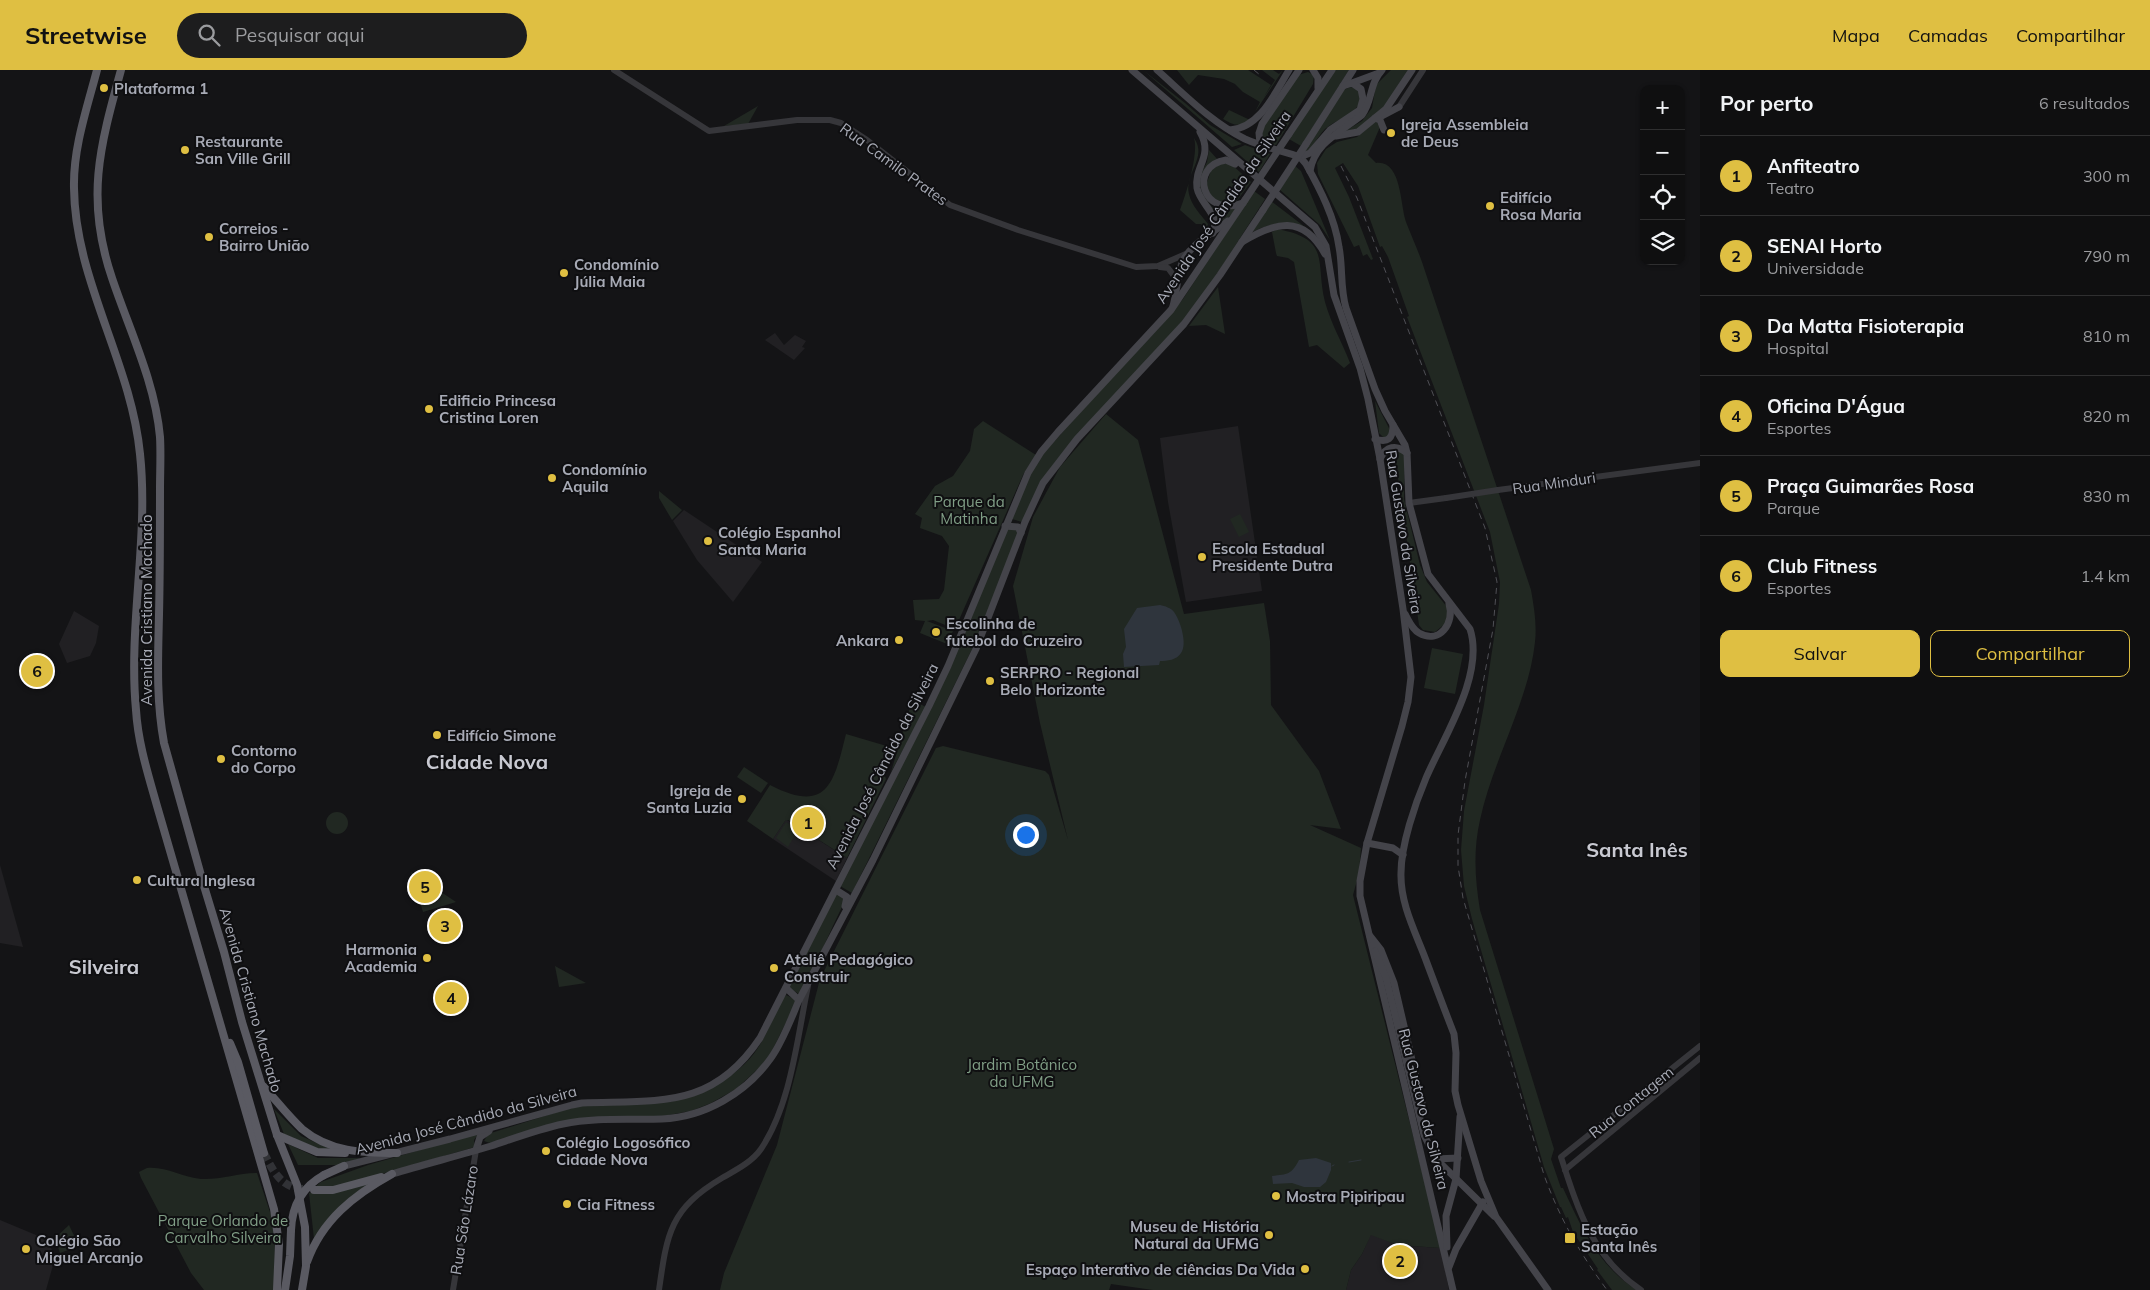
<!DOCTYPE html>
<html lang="pt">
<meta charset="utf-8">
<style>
:root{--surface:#0f0f10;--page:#1d1d1e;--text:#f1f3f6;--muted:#9b9c9f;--line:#2f2f30;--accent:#dfbf42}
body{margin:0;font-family:Mulish,sans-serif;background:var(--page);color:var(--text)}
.controls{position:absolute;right:15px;top:15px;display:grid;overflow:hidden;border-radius:10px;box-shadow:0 1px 4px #0004}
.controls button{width:45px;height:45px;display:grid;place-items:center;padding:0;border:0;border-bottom:1px solid var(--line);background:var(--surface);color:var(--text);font:25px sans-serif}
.you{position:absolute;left:1025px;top:764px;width:18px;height:18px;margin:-12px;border:4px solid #fff;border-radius:50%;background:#1a73e8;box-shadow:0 0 0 8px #1a73e833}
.badge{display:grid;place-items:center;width:32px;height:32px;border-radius:50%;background:var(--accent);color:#111;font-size:16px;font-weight:700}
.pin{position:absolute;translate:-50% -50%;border:2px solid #fff;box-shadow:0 1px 5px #0006}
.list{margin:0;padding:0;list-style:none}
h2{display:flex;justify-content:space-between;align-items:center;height:65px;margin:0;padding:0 20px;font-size:21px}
h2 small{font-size:16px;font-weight:400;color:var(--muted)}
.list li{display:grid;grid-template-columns:32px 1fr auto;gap:15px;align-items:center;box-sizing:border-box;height:80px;padding:0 20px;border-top:1px solid var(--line)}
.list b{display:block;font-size:19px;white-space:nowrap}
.list p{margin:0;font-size:16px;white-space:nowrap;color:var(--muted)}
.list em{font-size:16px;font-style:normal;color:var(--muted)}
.actions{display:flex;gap:10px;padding:15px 20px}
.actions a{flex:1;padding:11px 0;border:1px solid var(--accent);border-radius:10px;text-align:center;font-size:18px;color:var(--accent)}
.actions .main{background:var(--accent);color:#111}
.icon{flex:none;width:28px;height:28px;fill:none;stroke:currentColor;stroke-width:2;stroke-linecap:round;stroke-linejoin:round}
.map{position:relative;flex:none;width:1700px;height:1220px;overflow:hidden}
header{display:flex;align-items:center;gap:30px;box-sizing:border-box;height:70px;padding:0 25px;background:var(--accent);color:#111}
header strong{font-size:24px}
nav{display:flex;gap:28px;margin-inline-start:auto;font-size:18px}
.search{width:350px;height:45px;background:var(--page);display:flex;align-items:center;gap:12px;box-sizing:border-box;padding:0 18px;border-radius:28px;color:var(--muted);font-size:19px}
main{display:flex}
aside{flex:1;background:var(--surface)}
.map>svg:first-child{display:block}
.built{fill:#212023}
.green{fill:#212822}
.water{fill:#2f353d}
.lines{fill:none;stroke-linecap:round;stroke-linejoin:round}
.stream{stroke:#2f353d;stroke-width:1}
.trunk-tunnel{stroke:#313236;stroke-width:8;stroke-dasharray:8 4;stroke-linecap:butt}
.tertiary{stroke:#36363a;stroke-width:6}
.secondary{stroke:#44444a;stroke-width:7}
.trunk{stroke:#5a5a62;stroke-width:8}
.rail{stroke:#4f4f55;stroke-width:1;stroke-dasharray:6 5;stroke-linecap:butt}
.tertiary-bridge{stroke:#36363a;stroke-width:6}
.secondary-bridge{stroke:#44444a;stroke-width:7}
.trunk-bridge{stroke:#5a5a62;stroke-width:8}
.poi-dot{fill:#dfbf42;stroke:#0f0f11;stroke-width:2}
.labels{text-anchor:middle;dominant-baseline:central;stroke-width:4;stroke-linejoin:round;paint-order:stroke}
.poi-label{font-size:15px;font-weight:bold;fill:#a7aab5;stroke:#0f0f11;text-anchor:start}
.street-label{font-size:15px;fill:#a7aab5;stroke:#0f0f11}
.park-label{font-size:15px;fill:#809e86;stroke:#0f0f11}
.district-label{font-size:20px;font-weight:bold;fill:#c8c9d1;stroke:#0f0f11}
</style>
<header>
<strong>Streetwise</strong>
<div class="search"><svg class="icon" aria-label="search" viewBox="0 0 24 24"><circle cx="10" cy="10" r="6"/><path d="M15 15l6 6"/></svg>Pesquisar aqui</div>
<nav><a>Mapa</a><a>Camadas</a><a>Compartilhar</a></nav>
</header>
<main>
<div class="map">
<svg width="1700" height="1220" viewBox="0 0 1700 1220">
<rect width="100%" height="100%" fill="#141416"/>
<g class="built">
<path d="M775,263L784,275L795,265L806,271L802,277L805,278L794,290L765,270Z"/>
<path d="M1238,356L1262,521L1186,532L1168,432L1160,368Z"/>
<path d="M684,440L762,492L733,532L697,490L673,451Z"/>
<path d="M74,541L99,556L96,573L90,586L67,593L59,574Z"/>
<path d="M787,750L847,788L836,811L773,769L785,751Z"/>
<path d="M0,795L23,877L0,873Z"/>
<path d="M0,1150L48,1170L55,1188L46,1220H0Z"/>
<path d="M1371,1164L1397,1175L1441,1178L1449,1220H1346L1351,1200L1362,1184Z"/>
</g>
<g class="green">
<path d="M1143,0L1185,33L1210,55L1242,74L1232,77Z"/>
<path d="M1177,0H1248L1271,15L1264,27L1275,10L1262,0H1273L1279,4L1283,0L1255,42L1260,32L1243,22L1235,14L1224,9L1198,5L1189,15Z"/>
<path d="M1335,0H1349L1301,76L1289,69Z"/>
<path d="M1391,0H1409L1386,36L1360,58L1342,63L1362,51L1372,38L1376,15Z"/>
<path d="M1308,2L1314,5L1313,14L1276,75C1264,74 1261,69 1262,57L1298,5Z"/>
<path d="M1351,17L1359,20C1360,26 1361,30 1358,36C1350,47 1335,50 1325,59C1317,67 1312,80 1301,85L1343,20Z"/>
<path d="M758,36L748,54L724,56Z"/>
<path d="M1229,40L1250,50C1240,58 1233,55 1223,49Z"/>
<path d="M1376,51L1380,57L1368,85L1376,93C1402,90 1400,135 1406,152C1411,165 1417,178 1422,192L1531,520C1534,537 1537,555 1535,572C1529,631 1492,692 1480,750C1473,781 1475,809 1480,840L1554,1079L1551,1089L1561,1118H1563C1581,1157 1599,1197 1637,1220H1612L1597,1200L1598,1199L1573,1162L1568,1147L1566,1148L1561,1137H1560L1544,1097L1472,849L1464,816L1461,780L1464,741L1484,635L1499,534L1500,512L1490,462L1407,247L1409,246L1388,187L1382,176L1380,177L1358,116L1343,93L1335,98L1349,127L1373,189L1371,190L1367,184L1363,186L1359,175L1354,177L1318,104L1317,93L1326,79L1337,72L1357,67Z"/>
<path d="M1194,68C1208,88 1184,103 1189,124C1191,135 1201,145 1208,154L1206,161L1201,154H1196L1180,140C1186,124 1199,84 1194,68Z"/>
<path d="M1245,75L1270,84L1259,102L1234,80Z"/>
<path d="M1209,80L1218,90L1213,92C1203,113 1196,118 1213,138L1237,139L1216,159L1203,128L1198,109L1207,92Z"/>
<path d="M1221,93L1231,94L1251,112L1236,132L1224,135L1212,128L1206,115L1211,101Z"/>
<path d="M1295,96L1301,101L1330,170L1320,155L1279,119Z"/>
<path d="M1254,121L1265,129L1214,209L1182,254L1153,283L1059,387L1047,403L1022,452L1012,449L1026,410L1043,384L1116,303L1160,257L1183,229Z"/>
<path d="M1271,131L1309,160C1285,150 1271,152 1248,164Z"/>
<path d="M1277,159C1332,169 1315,192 1325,232C1331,254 1342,272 1350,293L1344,298L1317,275L1309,277L1294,192L1288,188L1277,186L1276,183L1272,162Z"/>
<path d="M1218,217L1225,264L1206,255L1189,256Z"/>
<path d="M1375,331L1390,360L1387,368H1384L1379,363Z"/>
<path d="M1106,344L1138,370L1184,544L1264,533L1270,571L1271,635L1319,701L1341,759L1310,755L1361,778L1359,803L1353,825L1441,1178L1397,1175L1371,1165L1362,1184L1351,1200L1346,1220H1153L1111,1214L1109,1220H720L724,1203L777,1075L820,909L936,678L943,676L1045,701L1049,705L1068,770L1040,653L1013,516L1033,447L1060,397Z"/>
<path d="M983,351L1036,385L1023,405L955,559L933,550L927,551L953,561L947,574L920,563L925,551L915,550L913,530L939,529L944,520L949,476L942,466L920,458L922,448L915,444L935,416L953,406L970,381L974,359Z"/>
<path d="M1396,380L1404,381L1405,388L1404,429L1420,495L1427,512L1447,537L1448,545L1446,553L1435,562L1423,560L1419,555L1397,401L1391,388L1392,382Z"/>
<path d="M659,421L682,440L672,450L659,428Z"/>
<path d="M1240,444L1249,462L1239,467L1230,449Z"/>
<path d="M1006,457L1019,460L977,569L852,823L840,816L931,638Z"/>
<path d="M1432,578L1463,584L1455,624L1424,618Z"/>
<path d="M914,631L926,637L891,702L911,634Z"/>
<path d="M846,664L890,677L883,700L886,709L847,788L788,750L785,751L773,769L747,751L770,715C828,745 834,712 846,664Z"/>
<path d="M744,697L768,713L761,723L737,707Z"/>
<circle cx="337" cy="753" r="11"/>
<path d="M786,752L798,760L788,777L776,768Z"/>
<path d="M411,802L456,832L423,842Z"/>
<path d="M837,824L843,826L845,831C829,862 817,895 799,924L788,917L835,825Z"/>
<path d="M555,896L586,913L559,917Z"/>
<path d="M786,925L797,930L770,985L760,997L736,1019L711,1033L691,1041L663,1046L595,1048L490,1073L484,1071L488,1064L579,1035L668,1032C703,1025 743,1005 761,973C769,958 775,938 786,925Z"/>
<path d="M274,1039L301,1066L335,1081H324L284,1064Z"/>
<path d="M479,1063L474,1070L475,1077L340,1116L313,1119L321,1112L368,1095Z"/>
<path d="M288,1074L318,1088H361L340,1095H298Z"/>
<path d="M147,1098C165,1096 182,1107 201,1109C220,1110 238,1103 257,1103L273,1151L275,1169L274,1220H204L191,1203L141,1108L139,1102Z"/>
<path d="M371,1112C348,1128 328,1145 314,1169L309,1123H330Z"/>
<path d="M69,1155L79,1176L60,1183L55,1168Z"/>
</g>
<g class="water">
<path d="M1160,535C1165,536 1171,538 1174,542C1180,550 1188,574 1181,583C1177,590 1167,591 1160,591L1159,595L1124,597L1123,584L1126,577L1124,559L1137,538Z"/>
<path d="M1316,1088L1331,1093V1100L1326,1112L1320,1117H1304L1292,1113L1273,1114L1272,1106C1288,1104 1291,1105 1299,1090Z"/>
</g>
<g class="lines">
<g class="stream">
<path d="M1349,1092L1361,1090"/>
<path d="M1332,1096L1334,1095"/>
</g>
<path class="trunk-tunnel" d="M264,1083C273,1101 281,1118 304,1119"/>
<g class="tertiary">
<path d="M614,0L709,61L797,50H830L841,53L867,70L950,135L1018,160L1136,197L1158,196L1188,183"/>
<path d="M1399,37L1423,0"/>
<path d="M1160,197L1168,198L1177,210"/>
<path d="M1498,420L1700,393"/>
<path d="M1409,433L1446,428"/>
<path d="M1565,1100L1700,988"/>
<path d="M453,1220L476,1080"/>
<path d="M659,1220C667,1163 670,1139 722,1108C736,1100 752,1092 761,1079C791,1034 797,969 808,916"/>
<path d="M1641,1220C1593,1188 1578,1140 1561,1087L1700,976"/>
</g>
<g class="secondary">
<path d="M1132,0L1315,157L1326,176L1334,225L1360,298L1368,329L1380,389L1403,539L1411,607L1408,632L1402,656L1367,773L1360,811V826L1453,1220"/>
<path d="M1157,0C1184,24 1212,53 1245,69C1263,77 1282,81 1300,87L1306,94C1320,119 1335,148 1339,177C1343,197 1340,218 1346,238L1375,319L1385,341L1405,375L1407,383L1409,433L1428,504L1470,559C1485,605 1443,668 1426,708C1415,734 1401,775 1401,803C1400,835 1417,865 1427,893C1436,917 1445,941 1454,964L1456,983L1455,1021L1458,1035L1481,1111L1496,1147L1548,1220"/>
<path d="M1313,0L1318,8V18"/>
<path d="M1352,13L1379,3"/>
<path d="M1380,47L1399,37"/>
<path d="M1375,48L1380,50L1384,60"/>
<path d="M1230,60C1260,58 1275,23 1289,0"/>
<path d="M1200,62C1214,86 1194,96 1197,118C1200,135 1221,144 1213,163"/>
<path d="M1289,64L1332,0"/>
<path d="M1336,66L1358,62L1386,39L1412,0"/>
<path d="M1260,74L1259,63L1262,54L1299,0"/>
<path d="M1306,74L1353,0"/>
<path d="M1300,87L1310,83L1330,60L1360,40L1363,29L1361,19L1352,13L1343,16"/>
<path d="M1235,94L1226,90C1188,96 1202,149 1243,133"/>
<path d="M1310,101C1315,72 1341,62 1362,45C1373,30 1369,14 1382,0"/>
<path d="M1242,172C1275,152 1303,144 1325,184"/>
<path d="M1173,236C1177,222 1177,207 1182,193C1189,175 1213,163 1228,151"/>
<path d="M1375,369C1388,373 1393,369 1393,355"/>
<path d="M1380,389C1386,376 1396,374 1407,383"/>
<path d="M1005,456L1018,457L1021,463"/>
<path d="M1405,544C1409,551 1412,559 1419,563C1440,575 1455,552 1449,534"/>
<path d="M1367,773L1393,778L1403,785"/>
<path d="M836,820L847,827L845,836"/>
<path d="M1370,866L1381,880L1394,913L1422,1033L1420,1043"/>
<path d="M1375,881L1386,908L1424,1065L1436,1089L1494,1146"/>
<path d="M786,918L799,930"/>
<path d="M476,1080L480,1067L489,1061"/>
<path d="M1436,1089L1458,1088"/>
<path d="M344,1096L450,1069L572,1035L582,1033C658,1030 712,1040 760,968L929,636L948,596L1028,403L1041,382L1058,362L1171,240L1245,130"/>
<path d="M392,1104C425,1094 458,1086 491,1076C515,1068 539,1059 563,1054C595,1047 630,1050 662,1049C705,1047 746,1023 771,988C783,971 791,949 799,930L873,790L976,579L1025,452L1043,413L1077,369L1184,254L1220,205L1263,140"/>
<path d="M1447,1177L1446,1146L1456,1109L1460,1047"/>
<path d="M1449,1197L1456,1179L1483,1132"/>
</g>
<g class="trunk">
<path d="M97,0C87,38 73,78 74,118C75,211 131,292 140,384C149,469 128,555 136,640C138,673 148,704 157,736L274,1139L279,1174L277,1220"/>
<path d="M121,0C100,76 85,129 112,208C129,259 155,312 160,367C161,384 160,402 160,420C160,462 160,503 159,545C158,588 156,630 164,673L204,816L224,882L242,952L277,1065L297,1115L305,1157L306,1196L302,1220"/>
<path d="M230,973L238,992L264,1083"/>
<path d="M263,1016C276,1030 288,1046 302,1059C330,1082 362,1083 397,1083"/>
<path d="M277,1065L317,1082L345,1083"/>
<path d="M324,1105L344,1096"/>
<path d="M314,1120H333L381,1107"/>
<path d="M307,1192C322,1150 354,1125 392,1104"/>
<path d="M285,1220L290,1186L291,1160"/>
</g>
<g class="rail">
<path d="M1254,0L1260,5"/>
<path d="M1341,96L1357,128L1485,458L1497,512L1493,559L1465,711L1458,765V796L1463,828L1544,1105C1560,1149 1579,1182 1607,1220"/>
</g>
<path class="tertiary-bridge" d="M1446,428L1498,420"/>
<g class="secondary-bridge">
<path d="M1245,130L1289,64"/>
<path d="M1263,140L1306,74"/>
</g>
<path class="trunk-bridge" d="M291,1160C292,1136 302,1117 324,1105"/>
</g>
<g class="poi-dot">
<circle cx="104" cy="18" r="5"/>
<circle cx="1391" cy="63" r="5"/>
<circle cx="185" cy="80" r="5"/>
<circle cx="1490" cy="136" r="5"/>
<circle cx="209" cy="167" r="5"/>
<circle cx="564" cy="203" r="5"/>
<circle cx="429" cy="339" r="5"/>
<circle cx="552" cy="408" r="5"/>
<circle cx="708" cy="471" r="5"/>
<circle cx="1202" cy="487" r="5"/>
<circle cx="936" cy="562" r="5"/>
<circle cx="899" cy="570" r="5"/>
<circle cx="990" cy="611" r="5"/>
<circle cx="437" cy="665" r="5"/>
<circle cx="221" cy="689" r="5"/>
<circle cx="742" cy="729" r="5"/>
<circle cx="137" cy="810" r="5"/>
<circle cx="427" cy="888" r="5"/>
<circle cx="774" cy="898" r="5"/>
<circle cx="546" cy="1081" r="5"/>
<circle cx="1276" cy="1126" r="5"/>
<circle cx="567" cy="1134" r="5"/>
<circle cx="1269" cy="1165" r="5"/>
<rect x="1564" y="1162" width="12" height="12" rx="2.5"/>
<circle cx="26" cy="1179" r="5"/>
<circle cx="1305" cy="1199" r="5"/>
</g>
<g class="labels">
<g class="poi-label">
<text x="114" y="18">Plataforma 1</text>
<text x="1401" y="54">Igreja Assembleia<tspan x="1401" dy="17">de Deus</tspan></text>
<text x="195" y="71">Restaurante<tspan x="195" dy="17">San Ville Grill</tspan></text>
<text x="1500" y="127">Edifício<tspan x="1500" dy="17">Rosa Maria</tspan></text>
<text x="219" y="158">Correios -<tspan x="219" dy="17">Bairro União</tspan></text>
<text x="574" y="194">Condomínio<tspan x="574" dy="17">Júlia Maia</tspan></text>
<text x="439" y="330">Edificio Princesa<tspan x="439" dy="17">Cristina Loren</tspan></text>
<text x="562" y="399">Condomínio<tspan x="562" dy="17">Aquila</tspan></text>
<text x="718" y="462">Colégio Espanhol<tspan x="718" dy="17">Santa Maria</tspan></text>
<text x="1212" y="478">Escola Estadual<tspan x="1212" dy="17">Presidente Dutra</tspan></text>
<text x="946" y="553">Escolinha de<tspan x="946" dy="17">futebol do Cruzeiro</tspan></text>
<text x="889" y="570" text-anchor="end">Ankara</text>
<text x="1000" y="602">SERPRO - Regional<tspan x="1000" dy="17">Belo Horizonte</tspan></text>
<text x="447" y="665">Edifício Simone</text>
<text x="231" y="680">Contorno<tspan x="231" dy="17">do Corpo</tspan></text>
<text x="732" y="720" text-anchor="end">Igreja de<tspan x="732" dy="17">Santa Luzia</tspan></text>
<text x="147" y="810">Cultura Inglesa</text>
<text x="417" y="879" text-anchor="end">Harmonia<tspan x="417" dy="17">Academia</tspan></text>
<text x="784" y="889">Ateliê Pedagógico<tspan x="784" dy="17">Construir</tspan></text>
<text x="556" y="1072">Colégio Logosófico<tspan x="556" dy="17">Cidade Nova</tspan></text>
<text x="1286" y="1126">Mostra Pipiripau</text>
<text x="577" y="1134">Cia Fitness</text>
<text x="1259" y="1156" text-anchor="end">Museu de História<tspan x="1259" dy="17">Natural da UFMG</tspan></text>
<text x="1581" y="1159">Estação<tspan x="1581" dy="17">Santa Inês</tspan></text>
<text x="36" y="1170">Colégio São<tspan x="36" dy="17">Miguel Arcanjo</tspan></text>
<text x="1295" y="1199" text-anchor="end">Espaço Interativo de ciências Da Vida</text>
</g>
<g class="street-label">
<text transform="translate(894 94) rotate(36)">Rua Camilo Prates</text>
<text transform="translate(1223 137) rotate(-56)">Avenida José Cândido da Silveira</text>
<text transform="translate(1554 413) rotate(-8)">Rua Minduri</text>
<text transform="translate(1404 462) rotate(81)">Rua Gustavo da Silveira</text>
<text transform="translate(146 540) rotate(-90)">Avenida Cristiano Machado</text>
<text transform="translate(882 696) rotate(-63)">Avenida José Cândido da Silveira</text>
<text transform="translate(251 930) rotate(74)">Avenida Cristiano Machado</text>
<text transform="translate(1631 1032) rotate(-39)">Rua Contagem</text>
<text transform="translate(1424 1039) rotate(76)">Rua Gustavo da Silveira</text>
<text transform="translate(466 1050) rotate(-15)">Avenida José Cândido da Silveira</text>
<text transform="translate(464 1150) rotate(-81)">Rua São Lázaro</text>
</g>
<g class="park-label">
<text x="969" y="431">Parque da<tspan x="969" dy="17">Matinha</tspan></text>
<text x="1022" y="994">Jardim Botânico<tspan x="1022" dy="17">da UFMG</tspan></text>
<text x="223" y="1150">Parque Orlando de<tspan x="223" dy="17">Carvalho Silveira</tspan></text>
</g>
<g class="district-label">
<text x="487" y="691">Cidade Nova</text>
<text x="1637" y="779">Santa Inês</text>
<text x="104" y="896">Silveira</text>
</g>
</g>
</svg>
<div class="controls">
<button>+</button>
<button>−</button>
<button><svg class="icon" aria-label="locate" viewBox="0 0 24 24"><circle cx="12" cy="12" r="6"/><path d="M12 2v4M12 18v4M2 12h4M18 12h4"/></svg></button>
<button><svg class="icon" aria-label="layers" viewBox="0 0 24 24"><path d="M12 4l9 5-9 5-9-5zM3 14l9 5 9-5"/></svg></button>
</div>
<div class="you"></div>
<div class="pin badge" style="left:808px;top:753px">1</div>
<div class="pin badge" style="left:1400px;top:1191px">2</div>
<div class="pin badge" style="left:445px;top:856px">3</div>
<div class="pin badge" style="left:451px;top:928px">4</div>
<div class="pin badge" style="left:425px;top:817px">5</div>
<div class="pin badge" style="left:37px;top:601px">6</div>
</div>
<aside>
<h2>Por perto<small>6 resultados</small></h2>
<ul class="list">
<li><span class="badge">1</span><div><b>Anfiteatro</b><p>Teatro</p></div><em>300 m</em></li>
<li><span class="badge">2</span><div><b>SENAI Horto</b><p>Universidade</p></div><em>790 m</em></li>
<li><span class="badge">3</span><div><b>Da Matta Fisioterapia</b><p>Hospital</p></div><em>810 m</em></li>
<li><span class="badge">4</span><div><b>Oficina D'Água</b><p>Esportes</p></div><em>820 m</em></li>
<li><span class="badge">5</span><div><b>Praça Guimarães Rosa</b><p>Parque</p></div><em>830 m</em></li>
<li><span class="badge">6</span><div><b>Club Fitness</b><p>Esportes</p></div><em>1.4 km</em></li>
</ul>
<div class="actions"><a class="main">Salvar</a><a>Compartilhar</a></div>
</aside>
</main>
